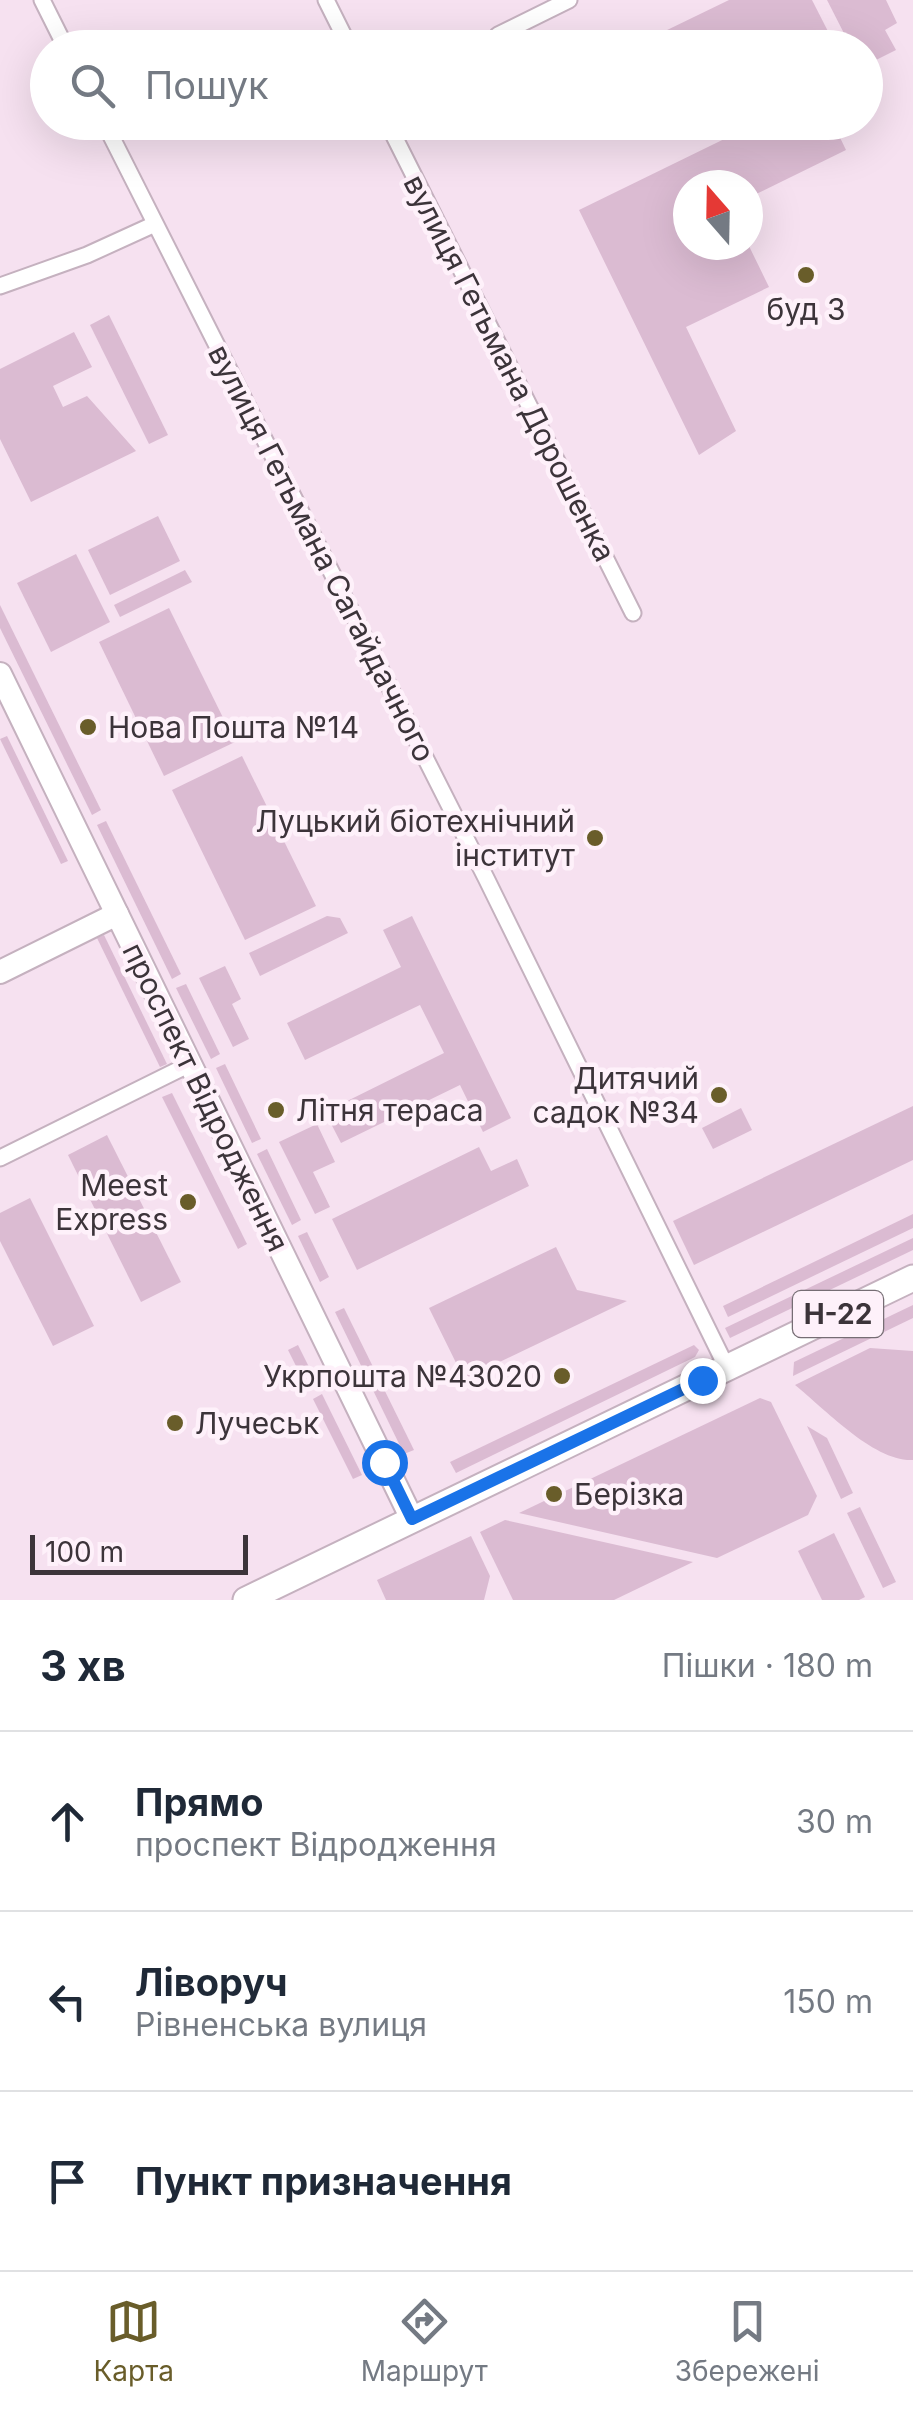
<!DOCTYPE html>
<html lang="uk">
<meta charset="utf-8">
<style>
:root{--surface:#fff;--page:#f6f6f7;--text:#1f2937;--muted:#747a83;--line:#e0e1e3;--accent:#695d2a}
body{margin:0;font-family:Inter,sans-serif;background:var(--page);color:var(--text)}
.compass{position:absolute;left:673px;top:170px;width:90px;height:90px;border-radius:50%;background:var(--surface);box-shadow:0 10px 40px #0002;rotate:340deg}
.scale{position:absolute;left:30px;bottom:25px;width:218px;box-sizing:border-box;padding-left:10px;border:5px solid #3c343a;border-top:0;font-size:28px;line-height:35px;white-space:nowrap;color:#3c343a;-webkit-text-stroke:8px #fef1fa;paint-order:stroke}
.stop{position:absolute;width:30px;height:30px;margin:-22px;border:8px solid #1a73e8;border-radius:50%;background:#fff}
.stop.end{background:#1a73e8;border-color:#fff;box-shadow:0 2px 10px #0008}
.list{margin:0;padding:0;list-style:none}
h2{display:flex;justify-content:space-between;align-items:center;height:130px;margin:0;padding:0 40px;font-size:42px}
h2 small{font-size:32px;font-weight:400;color:var(--muted)}
.list li{display:grid;grid-template-columns:65px 1fr auto;gap:30px;align-items:center;box-sizing:border-box;height:180px;padding:0 40px;border-top:2px solid var(--line)}
.list b{display:block;font-size:38px;white-space:nowrap}
.list p{margin:0;font-size:32px;white-space:nowrap;color:var(--muted)}
.list em{font-size:32px;font-style:normal;color:var(--muted)}
.icon{flex:none;width:55px;height:55px;fill:none;stroke:currentColor;stroke-width:2;stroke-linecap:round;stroke-linejoin:round}
.map{position:relative;flex:none;width:913px;height:1600px;overflow:hidden}
.search{position:absolute;background:var(--surface);box-shadow:0 10px 40px #0002;left:30px;right:30px;top:30px;height:110px;display:flex;align-items:center;gap:25px;box-sizing:border-box;padding:0 35px;border-radius:55px;color:var(--muted);font-size:38px}
.sheet{height:670px;background:var(--surface)}
nav{display:flex;justify-content:space-around;align-items:center;box-sizing:border-box;height:140px;border-top:2px solid var(--line);background:var(--surface);font-size:28px;color:var(--muted)}
nav a{display:grid;justify-items:center;gap:5px}
nav .on{color:var(--accent)}
.map>svg:first-child{display:block}
.green{fill:#dbbbd2}
.lines{fill:none;stroke-linecap:round;stroke-linejoin:round}
.street-casing{stroke:#c5b1bf;stroke-width:19}
.secondary-casing{stroke:#c5b1bf;stroke-width:26}
.primary-casing{stroke:#c5b1bf;stroke-width:29}
.street{stroke:#fff;stroke-width:15}
.secondary{stroke:#fff;stroke-width:22}
.primary{stroke:#fff;stroke-width:25}
.route{stroke:#1a73e8;stroke-width:12}
.poi-dot{fill:#695d2a;stroke:#fef1fa;stroke-width:4}
.labels{text-anchor:middle;dominant-baseline:central;stroke-width:9;stroke-linejoin:round;paint-order:stroke}
.shield{fill:#fef1fa;stroke:#766d74;stroke-width:2.5}
.shield-label{font-size:28px;font-weight:bold;fill:#3c343a}
.poi-label{font-size:30px;fill:#3c343a;stroke:#fef1fa;text-anchor:start}
.street-label{font-size:30px;fill:#3c343a;stroke:#fef1fa}
</style>
<div class="map">
<svg width="913" height="1600" viewBox="0 0 913 1600">
<rect width="100%" height="100%" fill="#f6e1f0"/>
<g class="green">
<path d="M729,0H812L836,47H670L663,32Z"/>
<path d="M827,0H886L897,23L885,30L896,50L866,65V48L851,47Z"/>
<path d="M757,123H833L846,150L748,198V185H688V245L748,244L769,287L686,327L736,431L699,455L579,210Z"/>
<path d="M109,315L168,435L149,444L90,325Z"/>
<path d="M74,332L92,367L53,386L63,407L87,396L136,451L31,502L0,439V369Z"/>
<path d="M158,516L180,561L110,595L88,550Z"/>
<path d="M76,554L110,622L51,652L17,583Z"/>
<path d="M185,570L192,582L120,617L114,605Z"/>
<path d="M0,605L101,810L92,815L0,628Z"/>
<path d="M169,608L235,742L164,776L99,642Z"/>
<path d="M7,736L68,861L61,864L0,739Z"/>
<path d="M242,756L316,906L245,940L172,790Z"/>
<path d="M106,821L181,974L172,979L97,825Z"/>
<path d="M327,916L340,918L348,933L260,976L249,953Z"/>
<path d="M412,916L511,1118L483,1132L460,1085L341,1143L325,1112L444,1053L420,1005L305,1060L287,1023L401,967L383,930Z"/>
<path d="M104,935L167,1064L160,1067L97,938Z"/>
<path d="M225,966L241,999L232,1004L249,1039L233,1047L199,978Z"/>
<path d="M186,984L220,1054L211,1059L176,988Z"/>
<path d="M225,1064L261,1139L252,1143L216,1068Z"/>
<path d="M172,1093L247,1244L238,1249L162,1097Z"/>
<path d="M913,1106V1160L694,1265L673,1221Z"/>
<path d="M741,1108L752,1130L713,1149L702,1128Z"/>
<path d="M317,1124L335,1162L313,1172L330,1207L315,1214L279,1142Z"/>
<path d="M107,1135L181,1282L141,1302L68,1155Z"/>
<path d="M479,1147L491,1171L517,1159L529,1186L357,1270L332,1219Z"/>
<path d="M267,1149L301,1220L292,1225L257,1154Z"/>
<path d="M30,1198L94,1326L53,1346L0,1241V1213Z"/>
<path d="M913,1214V1228L728,1317L723,1306Z"/>
<path d="M307,1232L329,1277L320,1282L298,1236Z"/>
<path d="M913,1238V1250L730,1338L725,1328Z"/>
<path d="M556,1247L577,1290L627,1301L464,1379L429,1308Z"/>
<path d="M913,1305V1318L793,1376L794,1362Z"/>
<path d="M344,1308L414,1450L404,1454L335,1312Z"/>
<path d="M298,1345L316,1381L306,1386L288,1350Z"/>
<path d="M694,1345L699,1350L695,1357L456,1473L450,1462Z"/>
<path d="M870,1348L913,1351V1460C874,1462 825,1409 795,1385Z"/>
<path d="M322,1394L362,1475L353,1479L313,1399Z"/>
<path d="M760,1398L771,1402L817,1496L808,1515L717,1558L519,1513Z"/>
<path d="M807,1426L827,1438L853,1493L841,1499Z"/>
<path d="M860,1507L896,1582L883,1588L847,1513Z"/>
<path d="M505,1520L693,1562L614,1600H513L480,1532Z"/>
<path d="M834,1533L865,1597L859,1600H822L798,1551Z"/>
<path d="M471,1536L490,1576L484,1600H386L377,1580Z"/>
</g>
<g class="lines">
<g class="street-casing">
<g id="street">
<path d="M42,0L66,48"/>
<path d="M326,0L350,48"/>
<path d="M498,35L569,0"/>
<path d="M104,122L486,878L727,1368"/>
<path d="M387,122L633,613"/>
<path d="M0,286L87,255L155,224"/>
<path d="M0,1158L190,1064"/>
</g>
</g>
<g class="secondary-casing">
<g id="secondary">
<path d="M0,674L412,1519"/>
<path d="M0,972L117,914"/>
</g>
</g>
<g class="primary-casing">
<path id="primary" d="M246,1600L913,1278"/>
</g>
<use href="#street" class="street"/>
<use href="#secondary" class="secondary"/>
<use href="#primary" class="primary"/>
</g>
<g class="lines">
<path class="route" d="M384,1462L412,1519L702,1380"/>
</g>
<g class="poi-dot">
<circle cx="806" cy="275" r="10"/>
<circle cx="88" cy="727" r="10"/>
<circle cx="595" cy="838" r="10"/>
<circle cx="719" cy="1095" r="10"/>
<circle cx="276" cy="1110" r="10"/>
<circle cx="188" cy="1202" r="10"/>
<circle cx="562" cy="1376" r="10"/>
<circle cx="175" cy="1423" r="10"/>
<circle cx="554" cy="1494" r="10"/>
</g>
<g class="labels">
<rect class="shield" x="793" y="1291" width="90" height="46" rx="8"/>
<g class="shield-label">
<text x="838" y="1314">Н-22</text>
</g>
<g class="poi-label">
<text x="806" y="309" text-anchor="middle">буд 3</text>
<text x="108" y="727">Нова Пошта №14</text>
<text x="575" y="821" text-anchor="end">Луцький біотехнічний<tspan x="575" dy="34">інститут</tspan></text>
<text x="699" y="1078" text-anchor="end">Дитячий<tspan x="699" dy="34">садок №34</tspan></text>
<text x="296" y="1110">Літня тераса</text>
<text x="168" y="1185" text-anchor="end">Meest<tspan x="168" dy="34">Express</tspan></text>
<text x="542" y="1376" text-anchor="end">Укрпошта №43020</text>
<text x="195" y="1423">Лучеськ</text>
<text x="574" y="1494">Берізка</text>
</g>
<g class="street-label">
<text transform="translate(510 368) rotate(63)">вулиця Гетьмана Дорошенка</text>
<text transform="translate(322 553) rotate(63)">вулиця Гетьмана Сагайдачного</text>
<text transform="translate(206 1097) rotate(64)">проспект Відродження</text>
</g>
</g>
</svg>
<svg class="compass" viewBox="-18 -18 36 36"><path d="M0-13l5 13h-10z" fill="#e53935"/><path d="M0 13l5-13h-10z" fill="#747a83"/></svg>
<div class="scale">100 m</div>
<div class="stop" style="left:384px;top:1462px"></div>
<div class="stop end" style="left:702px;top:1380px"></div>
<div class="search"><svg class="icon" aria-label="search" viewBox="0 0 24 24"><circle cx="10" cy="10" r="6"/><path d="M15 15l6 6"/></svg>Пошук</div>
</div>
<section class="sheet">
<h2>3 хв<small>Пішки · 180 m</small></h2>
<ul class="list">
<li><svg class="icon" aria-label="ahead" viewBox="0 0 24 24"><path d="M12 20V5M6 11l6-6 6 6"/></svg><div><b>Прямо</b><p>проспект Відродження</p></div><em>30 m</em></li>
<li><svg class="icon" aria-label="left" viewBox="0 0 24 24"><path d="M17 20v-9H6M10 6l-5 5 5 5"/></svg><div><b>Ліворуч</b><p>Рівненська вулиця</p></div><em>150 m</em></li>
<li><svg class="icon" aria-label="arrive" viewBox="0 0 24 24"><path d="M6 21V4h12l-3 4 3 4H6"/></svg><div><b>Пункт призначення</b></div></li>
</ul>
</section>
<nav>
<a class="on"><svg class="icon" aria-label="map" viewBox="0 0 24 24"><path d="M3 6l6-2 6 2 6-2v14l-6 2-6-2-6 2zM9 4v14M15 6v14"/></svg>Карта</a>
<a><svg class="icon" aria-label="directions" viewBox="0 0 24 24"><path d="M12 3l9 9-9 9-9-9zM9 14v-3h6M13 9l2 2-2 2"/></svg>Маршрут</a>
<a><svg class="icon" aria-label="saved" viewBox="0 0 24 24"><path d="M7 4h10v16l-5-4-5 4z"/></svg>Збережені</a>
</nav>
